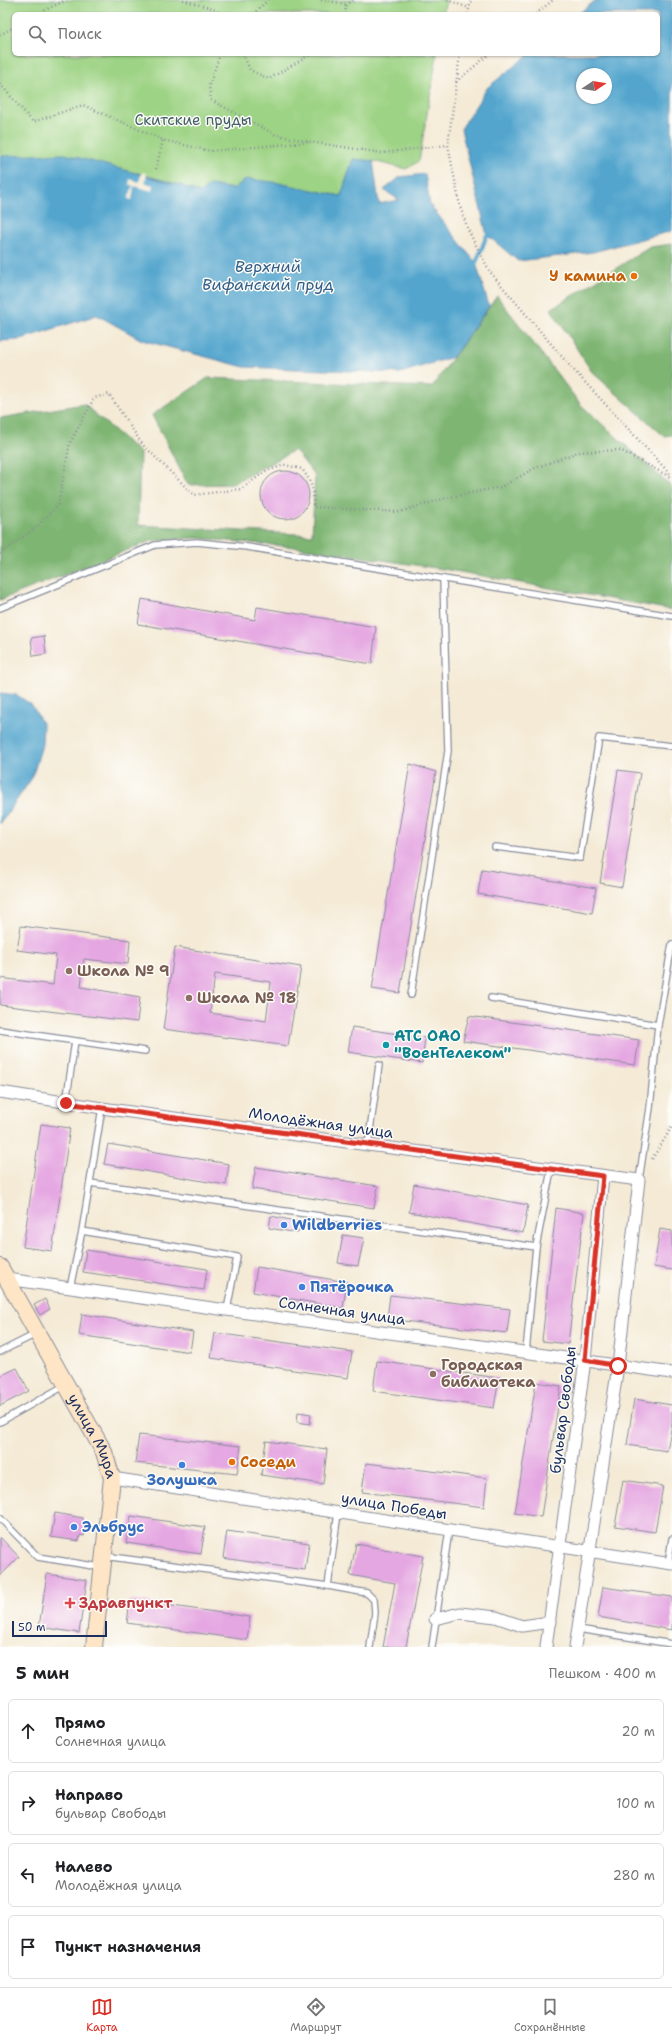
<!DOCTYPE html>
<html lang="ru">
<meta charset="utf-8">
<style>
:root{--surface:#fff;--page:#f6f6f6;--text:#202124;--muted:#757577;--line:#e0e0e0;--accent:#d93025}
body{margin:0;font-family:"Shantell Sans",sans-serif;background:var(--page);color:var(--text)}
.compass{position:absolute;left:576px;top:68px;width:36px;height:36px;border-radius:50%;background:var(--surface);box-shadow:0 1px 3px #0004;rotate:78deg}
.scale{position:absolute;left:12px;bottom:10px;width:95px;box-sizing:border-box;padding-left:4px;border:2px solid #1b2f5e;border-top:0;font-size:11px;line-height:14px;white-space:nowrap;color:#1b2f5e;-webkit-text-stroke:3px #fdfcf7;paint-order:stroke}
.stop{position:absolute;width:12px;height:12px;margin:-9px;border:3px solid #d93025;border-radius:50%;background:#fff}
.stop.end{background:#d93025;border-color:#fff;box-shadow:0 1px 4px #0008}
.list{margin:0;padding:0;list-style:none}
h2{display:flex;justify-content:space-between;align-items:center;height:52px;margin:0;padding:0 16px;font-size:17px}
h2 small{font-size:13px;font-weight:400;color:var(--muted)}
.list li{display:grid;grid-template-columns:26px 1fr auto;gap:12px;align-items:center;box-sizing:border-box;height:64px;margin:0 8px 8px;padding:0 8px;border:1px solid var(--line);border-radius:6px}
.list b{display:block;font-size:15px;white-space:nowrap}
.list p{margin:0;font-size:13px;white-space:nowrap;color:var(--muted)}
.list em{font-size:13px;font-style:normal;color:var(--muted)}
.icon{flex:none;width:22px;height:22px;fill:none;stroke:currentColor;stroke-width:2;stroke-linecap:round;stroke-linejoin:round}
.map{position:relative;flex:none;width:672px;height:1647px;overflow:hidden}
.search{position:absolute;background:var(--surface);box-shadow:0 1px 3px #0004;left:12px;right:12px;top:12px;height:44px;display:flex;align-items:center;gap:10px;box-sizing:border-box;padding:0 14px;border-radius:6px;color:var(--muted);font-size:15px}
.sheet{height:340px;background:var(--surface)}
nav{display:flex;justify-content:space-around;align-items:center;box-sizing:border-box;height:56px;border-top:1px solid var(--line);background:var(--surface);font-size:11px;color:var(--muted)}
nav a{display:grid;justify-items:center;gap:2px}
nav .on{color:var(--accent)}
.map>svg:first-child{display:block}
.green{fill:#9dd384;stroke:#5c8171}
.forest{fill:#7eb572;stroke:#4c7268}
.water{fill:#53a5ce;stroke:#376a96;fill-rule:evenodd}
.pier{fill:#f4ead5}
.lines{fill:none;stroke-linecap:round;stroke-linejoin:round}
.stream{stroke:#53a5ce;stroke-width:4}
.building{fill:#e5a7e2;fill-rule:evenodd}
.lane-casing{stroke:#888c9a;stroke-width:8}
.street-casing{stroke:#888c9a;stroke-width:13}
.secondary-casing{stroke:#888c9a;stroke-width:18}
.path{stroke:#888c9a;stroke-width:2.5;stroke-dasharray:1 3;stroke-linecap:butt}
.lane{stroke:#fff;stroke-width:5.5}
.street{stroke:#fff;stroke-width:11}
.secondary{stroke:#fee5c5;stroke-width:16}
.route{stroke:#d93025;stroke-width:5}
.food-dot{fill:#e8710a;stroke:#fdfcf7;stroke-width:1.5}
.education-dot{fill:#8d6e63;stroke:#fdfcf7;stroke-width:1.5}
.culture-dot{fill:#0f9aa8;stroke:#fdfcf7;stroke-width:1.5}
.shop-dot{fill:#3f7fe0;stroke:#fdfcf7;stroke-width:1.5}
.health-dot{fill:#e0444e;stroke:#fdfcf7;stroke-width:1.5}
.labels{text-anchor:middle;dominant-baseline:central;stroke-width:3;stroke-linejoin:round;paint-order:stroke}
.park-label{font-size:15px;fill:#426069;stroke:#fdfcf7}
.food-label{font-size:15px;font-weight:bold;fill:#c56008;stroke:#fdfcf7;text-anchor:end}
.education-label{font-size:15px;font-weight:bold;fill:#785e54;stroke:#fdfcf7;text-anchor:start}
.culture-label{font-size:15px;font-weight:bold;fill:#0d838f;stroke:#fdfcf7;text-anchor:start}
.street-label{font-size:15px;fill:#1b2f5e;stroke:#fdfcf7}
.shop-label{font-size:15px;font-weight:bold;fill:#366cbe;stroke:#fdfcf7;text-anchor:start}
.health-label{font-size:15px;font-weight:bold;fill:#be3a42;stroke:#fdfcf7;text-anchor:start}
.water-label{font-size:16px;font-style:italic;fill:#315e8b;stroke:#fdfcf7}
</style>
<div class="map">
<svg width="672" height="1647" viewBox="0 0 672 1647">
<rect width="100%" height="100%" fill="#fdfcf7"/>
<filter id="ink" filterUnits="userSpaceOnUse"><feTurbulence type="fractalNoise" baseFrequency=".025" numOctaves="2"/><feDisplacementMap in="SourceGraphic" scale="8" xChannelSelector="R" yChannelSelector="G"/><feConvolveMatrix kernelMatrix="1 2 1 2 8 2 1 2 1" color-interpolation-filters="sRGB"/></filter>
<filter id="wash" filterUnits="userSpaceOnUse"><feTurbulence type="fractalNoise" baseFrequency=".012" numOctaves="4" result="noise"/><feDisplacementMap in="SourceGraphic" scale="16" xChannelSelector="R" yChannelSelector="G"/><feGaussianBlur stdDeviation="0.9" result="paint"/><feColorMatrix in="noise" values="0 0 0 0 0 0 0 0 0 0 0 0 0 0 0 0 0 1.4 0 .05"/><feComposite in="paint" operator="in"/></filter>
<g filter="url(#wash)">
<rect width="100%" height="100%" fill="#f4ead5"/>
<path class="green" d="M0,0H446L443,14H14V54H437L419,161L406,169L373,161L353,159L341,196L273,182L233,189L210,185L200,193L180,185L138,173L0,156Z"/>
<g class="forest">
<path d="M672,244V435L664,436L592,372L551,309L650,247Z"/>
<path d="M497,296L581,405L672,487V610L449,570L295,547L195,538L151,541L0,600V418L84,404L140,453L138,525L312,535L315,476L295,450L232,484L188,485L152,415L208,378L432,387Z"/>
</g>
<g class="water">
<path d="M596,0H672V231L593,252L518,261L487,235L461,129L487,88L529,54H658V14H578ZM582,74H606V98H582Z"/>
<path d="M65,154L180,185L200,193L210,185L233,189L246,179L273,182L341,196L353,159L373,161L379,204L399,200L384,190L400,177L425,174L430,205L476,263L489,306L453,357L400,373L244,367L142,340L97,315L18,340L0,341V156Z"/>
<path d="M0,693L17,695L32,705L43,725L42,745L32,778L0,824Z"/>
</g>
<path class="pier" d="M142,172L147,174L145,183L153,185L152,191L134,186L132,200L128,199L133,186L129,184L130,179L139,182Z"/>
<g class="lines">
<path class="stream" d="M471,266L476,263L487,235L490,233"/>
</g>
<g id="blocks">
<g class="building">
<circle cx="285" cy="495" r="24"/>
<path d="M142,599L255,620L257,607L376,627L372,664L138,624Z"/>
<path d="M44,636L46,654L33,656L31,638Z"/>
<path d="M410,764L436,772L400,993L372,989Z"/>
<path d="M618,770L640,773L622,887L600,883Z"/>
<path d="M482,869L596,888L592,913L478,894Z"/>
<path d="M21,926L130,940L128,964L84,959L81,987L140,997L137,1022L0,1005V978L53,985L56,955L17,950Z"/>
<path d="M175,947L301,967L288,1046L163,1029ZM215,974L271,982L266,1021L210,1013Z"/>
<path d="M469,1016L639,1040L635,1065L463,1041Z"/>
<path d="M352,1027L425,1038L422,1063L348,1052Z"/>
<path d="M41,1124L70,1128L52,1251L23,1247Z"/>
<path d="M108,1144L229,1164L226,1185L104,1164Z"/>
<path d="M256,1167L378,1186L374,1208L252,1189Z"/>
<path d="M414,1184L528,1205L523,1233L409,1212Z"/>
<path d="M556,1208L584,1213L568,1344L542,1341Z"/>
<path d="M271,1216L300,1222L298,1233L269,1228Z"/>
<path d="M660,1229L672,1231V1270L654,1267Z"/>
<path d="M343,1235L364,1238L358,1266L338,1263Z"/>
<path d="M86,1250L207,1269L204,1290L83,1272Z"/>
<path d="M257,1267L347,1282L343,1308L253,1292Z"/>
<path d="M390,1295L510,1309L507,1333L387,1319Z"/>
<path d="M45,1299L50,1309L40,1315L34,1305Z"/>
<path d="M82,1314L193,1332L190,1352L79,1335Z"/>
<path d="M215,1333L352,1352L348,1378L211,1358Z"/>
<path d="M377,1361L499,1378L494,1408L373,1391Z"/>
<path d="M17,1368L29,1391L0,1406V1376Z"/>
<path d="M536,1382L561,1386L541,1517L515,1513Z"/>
<path d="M634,1399L672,1405V1423L667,1451L627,1445Z"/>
<path d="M298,1412L311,1414L310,1424L297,1422Z"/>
<path d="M139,1435L241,1446L237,1474L135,1463Z"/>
<path d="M266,1441L327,1449L323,1484L261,1475Z"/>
<path d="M366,1463L487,1478L484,1507L362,1492Z"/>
<path d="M623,1480L663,1486L655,1532L615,1526Z"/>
<path d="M55,1513L83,1518V1523L86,1524L84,1536L80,1535L79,1541L51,1537Z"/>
<path d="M131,1516L205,1527L201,1554L126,1543Z"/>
<path d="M227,1531L309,1543L305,1570L223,1558Z"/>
<path d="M0,1537L19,1557L0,1576Z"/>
<path d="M356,1544L423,1556L406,1647H383L395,1583L350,1575Z"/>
<path d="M47,1574L87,1580L79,1633L39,1627Z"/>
<path d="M603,1587L672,1597V1630L598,1617Z"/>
<path d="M130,1600L250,1617L247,1640L127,1623Z"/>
</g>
</g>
</g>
<g filter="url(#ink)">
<use href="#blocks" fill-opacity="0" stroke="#888c9a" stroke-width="1"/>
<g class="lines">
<g class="lane-casing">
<g id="lane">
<path d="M0,608L155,545L197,542L247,547L672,616"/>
<path d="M495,847L580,858L599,738L672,746"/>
<path d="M411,995L448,751L443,579"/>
<path d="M491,998L658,1025L650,1108L639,1180"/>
<path d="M658,1025L672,944"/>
<path d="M0,1030L145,1051"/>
<path d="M66,1103L75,1041"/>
<path d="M368,1145L379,1065"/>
<path d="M90,1183L536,1247L551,1170"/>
<path d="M82,1231L237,1257L227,1310"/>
<path d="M70,1288L82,1231L102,1108"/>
<path d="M0,1352L36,1334"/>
<path d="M526,1352L536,1247"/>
<path d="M0,1422L64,1386"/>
<path d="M338,1513L328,1586L367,1593L374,1600L375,1613L370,1647"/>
<path d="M0,1518L38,1557L100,1567"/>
<path d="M104,1556L328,1586"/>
<path d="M668,1564L672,1539"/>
<path d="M578,1629L672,1644"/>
<path d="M432,1647L449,1530"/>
</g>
</g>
<g class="street-casing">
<g id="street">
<path d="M0,1092L102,1108L368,1145L639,1180L618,1366L575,1647"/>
<path d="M7,1279L672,1373"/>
<path d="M112,1478L672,1564"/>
<path d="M435,1619L460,1613L496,1617L522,1626L550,1622"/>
<path d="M546,1647L585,1360L603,1176"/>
</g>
</g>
<g class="secondary-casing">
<g id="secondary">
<path id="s1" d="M0,1267L104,1452L112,1478L94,1647"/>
</g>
</g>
<g class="path">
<path d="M183,0L213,9L222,14"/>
<path d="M321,0L346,4L355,0"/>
<path d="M447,0L469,8"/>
<path d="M37,14L66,0"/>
<path d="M253,14L268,0"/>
<path d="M345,14L346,4"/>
<path d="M468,14L471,0"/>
<path d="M536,14L553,0"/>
<path d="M0,35L14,27"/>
<path d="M220,54L209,86L211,100L276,135L311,142L382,153L448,145"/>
<path d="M243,54L250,70L269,79L311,54"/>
<path d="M460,54L448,145L460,206L468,230L490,272L569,365L672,476"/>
<path d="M456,82L489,54"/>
<path d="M0,84L33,122L83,105L163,140L210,151L311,142"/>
<path d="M156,169L163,140"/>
<path d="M0,554L34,529L58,505L70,443L94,398L109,394L142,444L194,495L241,489L266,471L285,465L302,469C312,483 314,489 313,507L399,512L446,498L501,487L535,468L578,452L620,450L672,478"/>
<path d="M652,1159L672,1127"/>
</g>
<use href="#lane" class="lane"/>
<use href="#street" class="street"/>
<use href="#secondary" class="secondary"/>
</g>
</g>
<g class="lines" filter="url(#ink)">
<path class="route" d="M66,1103L603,1176L585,1360L618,1366"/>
</g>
<g class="food-dot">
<circle cx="634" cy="276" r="4"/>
<circle cx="232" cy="1462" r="4"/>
</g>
<g class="education-dot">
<circle cx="69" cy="971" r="4"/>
<circle cx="189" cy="998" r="4"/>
<circle cx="433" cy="1374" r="4"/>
</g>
<circle class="culture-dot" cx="386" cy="1045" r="4"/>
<g class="shop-dot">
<circle cx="284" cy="1225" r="4"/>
<circle cx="302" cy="1287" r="4"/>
<circle cx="182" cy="1465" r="4"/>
<circle cx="74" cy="1527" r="4"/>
</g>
<path class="health-dot" d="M68 1597h4v4h4v4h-4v4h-4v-4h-4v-4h4z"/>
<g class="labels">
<g class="park-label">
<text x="193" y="120">Скитские пруды</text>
</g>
<g class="food-label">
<text x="626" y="276">У камина</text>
<text x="240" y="1462" text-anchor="start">Соседи</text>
</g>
<g class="education-label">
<text x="77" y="971">Школа № 9</text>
<text x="197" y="998">Школа № 18</text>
<text x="441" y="1365">Городская<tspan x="441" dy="17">библиотека</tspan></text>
</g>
<g class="culture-label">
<text x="394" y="1036">АТС ОАО<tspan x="394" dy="17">"ВоенТелеком"</tspan></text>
</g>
<g class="street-label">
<text transform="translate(321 1123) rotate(8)">Молодёжная улица</text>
<text transform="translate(342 1311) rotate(8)">Солнечная улица</text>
<text transform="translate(563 1410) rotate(-83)">бульвар Свободы</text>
<text stroke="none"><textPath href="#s1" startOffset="193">улица Мира</textPath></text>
<text transform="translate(394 1506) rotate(9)">улица Победы</text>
</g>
<g class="shop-label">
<text x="292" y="1225">Wildberries</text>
<text x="310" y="1287">Пятёрочка</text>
<text x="182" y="1480" text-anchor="middle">Золушка</text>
<text x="82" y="1527">Эльбрус</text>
</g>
<g class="health-label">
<text x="79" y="1603">Здравпункт</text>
</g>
<g class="water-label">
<text x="268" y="266">Верхний<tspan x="268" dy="18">Вифанский пруд</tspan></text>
</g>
</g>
</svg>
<svg class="compass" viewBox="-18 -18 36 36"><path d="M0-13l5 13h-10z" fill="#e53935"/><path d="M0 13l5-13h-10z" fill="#757577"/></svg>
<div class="scale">50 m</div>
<div class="stop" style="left:618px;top:1366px"></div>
<div class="stop end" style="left:66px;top:1103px"></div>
<div class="search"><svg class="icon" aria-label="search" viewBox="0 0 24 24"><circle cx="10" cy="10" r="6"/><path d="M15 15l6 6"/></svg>Поиск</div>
</div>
<section class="sheet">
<h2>5 мин<small>Пешком · 400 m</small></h2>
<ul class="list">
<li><svg class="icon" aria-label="ahead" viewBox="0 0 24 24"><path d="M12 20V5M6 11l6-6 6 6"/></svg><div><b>Прямо</b><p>Солнечная улица</p></div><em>20 m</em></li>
<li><svg class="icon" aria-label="right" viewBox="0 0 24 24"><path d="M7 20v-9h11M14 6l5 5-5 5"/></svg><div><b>Направо</b><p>бульвар Свободы</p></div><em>100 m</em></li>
<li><svg class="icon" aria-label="left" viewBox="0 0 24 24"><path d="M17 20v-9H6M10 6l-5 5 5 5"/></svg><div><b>Налево</b><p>Молодёжная улица</p></div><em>280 m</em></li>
<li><svg class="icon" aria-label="arrive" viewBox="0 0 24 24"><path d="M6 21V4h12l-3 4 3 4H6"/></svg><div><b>Пункт назначения</b></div></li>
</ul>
</section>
<nav>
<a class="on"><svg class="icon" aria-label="map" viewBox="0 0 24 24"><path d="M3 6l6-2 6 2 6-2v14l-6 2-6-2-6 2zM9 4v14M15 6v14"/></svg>Карта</a>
<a><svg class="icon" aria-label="directions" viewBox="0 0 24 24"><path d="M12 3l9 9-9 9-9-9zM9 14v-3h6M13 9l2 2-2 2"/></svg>Маршрут</a>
<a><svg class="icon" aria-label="saved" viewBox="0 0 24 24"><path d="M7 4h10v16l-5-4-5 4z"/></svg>Сохранённые</a>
</nav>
